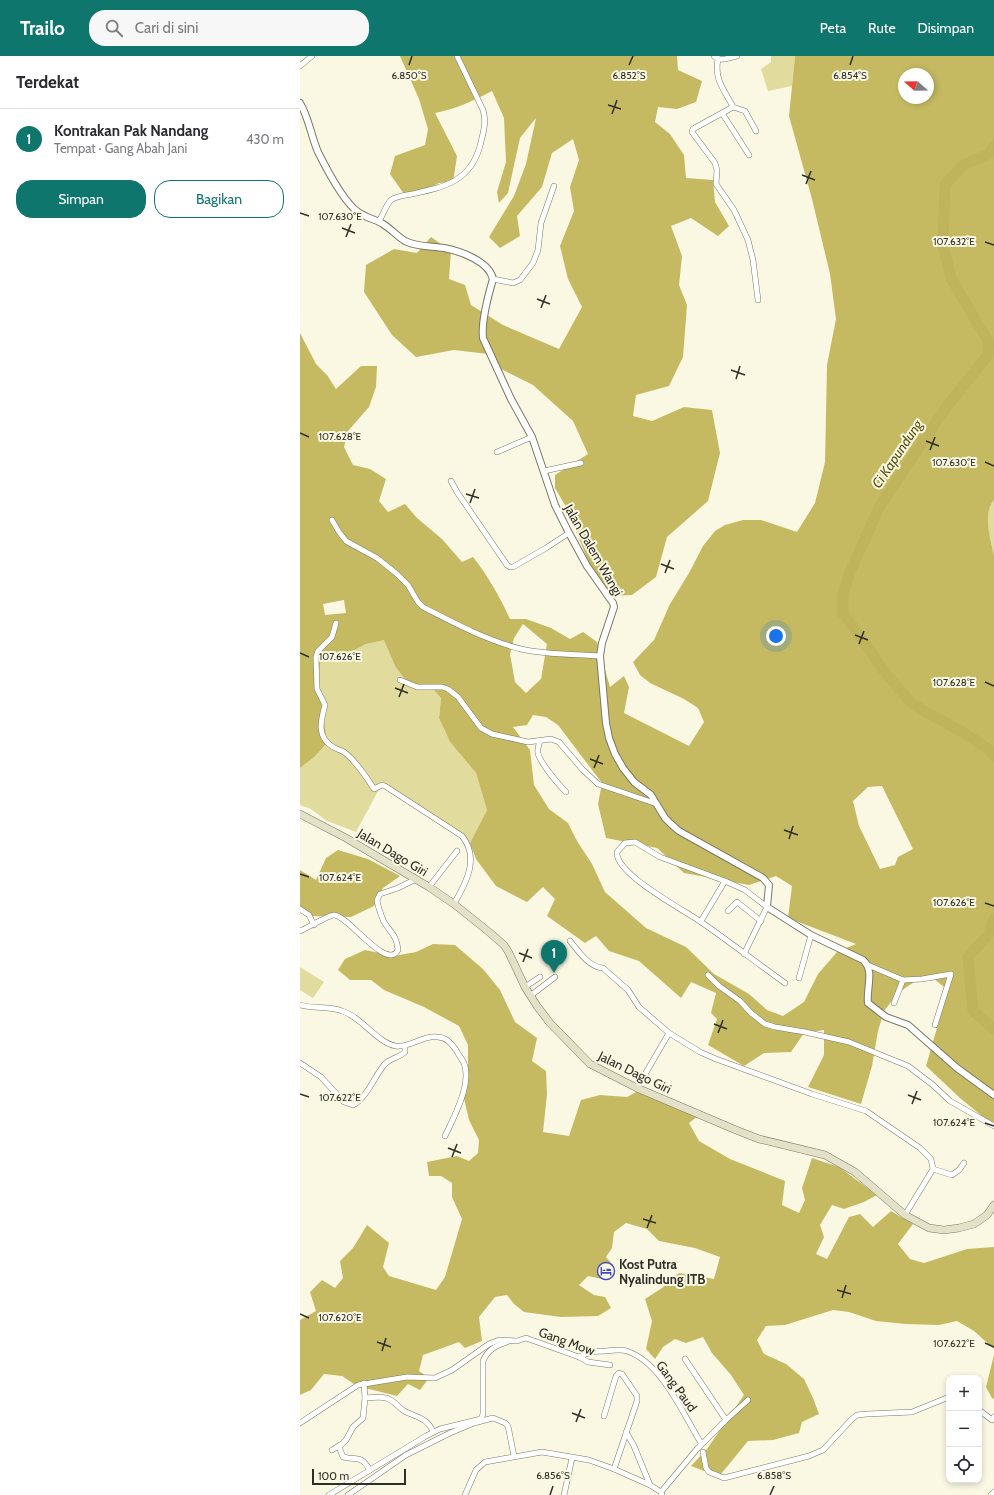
<!DOCTYPE html>
<html lang="id">
<meta charset="utf-8">
<style>
:root{--surface:#fff;--page:#f7f7f7;--text:#2b2b33;--muted:#7c7c81;--line:#e1e1e2;--accent:#0f766e}
body{margin:0;font-family:Cabin,sans-serif;background:var(--page);color:var(--text)}
.controls{position:absolute;right:12px;bottom:12px;display:grid;overflow:hidden;border-radius:8px;box-shadow:0 2px 6px #0003}
.controls button{width:36px;height:36px;display:grid;place-items:center;padding:0;border:0;border-bottom:1px solid var(--line);background:var(--surface);color:var(--text);font:20px sans-serif}
.compass{position:absolute;left:598px;top:12px;width:36px;height:36px;border-radius:50%;background:var(--surface);box-shadow:0 2px 6px #0003;rotate:290deg}
.scale{position:absolute;left:12px;bottom:10px;width:94px;box-sizing:border-box;padding-left:4px;border:2px solid #302f27;border-top:0;font-size:11px;line-height:14px;white-space:nowrap;color:#302f27;-webkit-text-stroke:3px #faf8e3;paint-order:stroke}
.you{position:absolute;left:476px;top:580px;width:14px;height:14px;margin:-10px;border:3px solid #fff;border-radius:50%;background:#1a73e8;box-shadow:0 0 0 6px #1a73e833}
.badge{display:grid;place-items:center;width:26px;height:26px;border-radius:50%;background:var(--accent);color:#fff;font-size:13px;font-weight:700}
.pin{position:absolute;translate:-50% -33px;filter:drop-shadow(0 1px 2px #0008)}
.pin::after{content:'';position:absolute;top:21px;width:14px;height:12px;background:inherit;clip-path:polygon(0 0,100% 0,50% 100%)}
.list{margin:0;padding:0;list-style:none}
h2{display:flex;justify-content:space-between;align-items:center;height:52px;margin:0;padding:0 16px;font-size:17px}
h2 small{font-size:13px;font-weight:400;color:var(--muted)}
.list li{display:grid;grid-template-columns:26px 1fr auto;gap:12px;align-items:center;box-sizing:border-box;height:60px;padding:0 16px;border-top:1px solid var(--line)}
.list b{display:block;font-size:15px;white-space:nowrap}
.list p{margin:0;font-size:13px;white-space:nowrap;color:var(--muted)}
.list em{font-size:13px;font-style:normal;color:var(--muted)}
.actions{display:flex;gap:8px;padding:12px 16px}
.actions a{flex:1;padding:9px 0;border:1px solid var(--accent);border-radius:16px;text-align:center;font-size:14px;color:var(--accent)}
.actions .main{background:var(--accent);color:#fff}
.icon{flex:none;width:22px;height:22px;fill:none;stroke:currentColor;stroke-width:2;stroke-linecap:round;stroke-linejoin:round}
.map{position:relative;flex:none;width:694px;height:1439px;overflow:hidden}
header{display:flex;align-items:center;gap:24px;box-sizing:border-box;height:56px;padding:0 20px;background:var(--accent);color:#fff}
header strong{font-size:19px}
nav{display:flex;gap:22px;margin-inline-start:auto;font-size:14px}
.search{width:280px;height:36px;background:var(--page);display:flex;align-items:center;gap:10px;box-sizing:border-box;padding:0 14px;border-radius:16px;color:var(--muted);font-size:15px}
main{display:flex}
aside{flex:1;background:var(--surface)}
.map>svg:first-child{display:block}
.green{fill:#e2db9e}
.forest{fill:#c5ba62;fill-rule:evenodd}
.lines{fill:none;stroke-linecap:round;stroke-linejoin:round}
.river{stroke:#bfb45c;stroke-width:11}
.minor-casing{stroke:#7a7866;stroke-width:6}
.tertiary-casing{stroke:#7a7866;stroke-width:8}
.secondary-casing{stroke:#7a7866;stroke-width:8}
.minor{stroke:#fff;stroke-width:5}
.tertiary{stroke:#fff;stroke-width:6}
.secondary{stroke:#e4e1c9;stroke-width:7}
.ticks{fill:none;stroke:#302f27;stroke-width:1.5}
.labels{text-anchor:middle;dominant-baseline:central;stroke-width:4;stroke-linejoin:round;paint-order:stroke}
.street-label{font-size:13px;fill:#302f27;stroke:#faf8e3}
.poi-label{font-size:13px;font-weight:bold;fill:#302f27;stroke:#faf8e3;text-anchor:start}
.water-label{font-size:14px;font-style:italic;fill:#5a520d;stroke:#faf8e3}
.ticks-label{font-size:10px;text-anchor:middle;fill:#302f27;stroke:#faf8e3;stroke-width:4;stroke-linejoin:round;paint-order:stroke}
</style>
<header>
<strong>Trailo</strong>
<div class="search"><svg class="icon" aria-label="search" viewBox="0 0 24 24"><circle cx="10" cy="10" r="6"/><path d="M15 15l6 6"/></svg>Cari di sini</div>
<nav><a>Peta</a><a>Rute</a><a>Disimpan</a></nav>
</header>
<main>
<aside>
<h2>Terdekat<small></small></h2>
<ul class="list">
<li><span class="badge">1</span><div><b>Kontrakan Pak Nandang</b><p>Tempat · Gang Abah Jani</p></div><em>430 m</em></li>
</ul>
<div class="actions"><a class="main">Simpan</a><a>Bagikan</a></div>
</aside>
<div class="map">
<svg width="694" height="1439" viewBox="0 0 694 1439">
<rect width="100%" height="100%" fill="#faf8e3"/>
<g class="green">
<path d="M471,0H495L492,30L468,35L461,13L471,6Z"/>
<path d="M694,444V500C691,483 682,459 694,444Z"/>
<path d="M84,583L95,610L133,633L141,642L139,662L150,686L176,717L187,754L170,787L83,726L56,776L27,765L11,753L0,749V712L13,702L22,654L18,621L21,605L35,596L53,595L66,588Z"/>
<path d="M0,911L24,926L13,942L0,934Z"/>
</g>
<g class="forest">
<path d="M100,0H377L378,14L402,25L396,46L377,53L358,51L355,66L370,78L384,99L386,122L413,124L415,146L429,170L418,180L391,162L371,170L382,200L379,229L387,249L383,301L369,330L336,339L333,360L352,365L384,351L412,354L420,397L408,445L367,481L356,521L332,539L311,540L292,514L265,449L255,432V419L288,398L273,365L233,329L197,311L188,298L154,294L116,301L92,279L64,236L66,209L94,193L117,197L131,181L151,195L149,223L165,229L171,249L203,269L259,293L282,251L268,223L260,190L274,155L270,131L279,104L273,83L252,97L242,131L217,160L220,180L200,192L189,181L214,140L226,108L236,62L220,82L208,137L199,147L197,136L206,106L204,62L192,35C173,45 156,53 135,57L157,100L153,126L139,127L122,136L104,138L90,118L95,100L125,89L128,73L119,43Z"/>
<path d="M495,0H694V444C682,459 691,483 694,500V1070L660,1042L626,1010L648,934L634,923L617,924L598,937L584,955L578,975L572,1010L561,1048L508,1031L524,999V974L504,977L491,996L464,997L444,1010L408,989L417,963L411,957L416,937L391,926L381,942L339,905L309,895L296,880L285,887L247,860L255,843L243,831L227,846L196,830L176,803L170,787L187,754L176,717L150,686L139,662L141,642L133,633L112,632L95,610L84,584L66,588L53,595L35,596L21,605L18,621L27,687L13,702L0,712V277L16,308L27,319L36,333L61,310H77L76,331L69,351L48,375L44,391L53,409L70,413L86,423L79,445L88,456L105,448L117,462L142,483L162,506L173,501C188,520 200,541 210,563H226L251,572L270,583L283,576L297,586L310,631L324,620L329,631L324,657L389,690L404,666L398,652L384,643L350,627L340,619L333,606L354,584L370,548L389,517L403,490L415,475L425,469L443,464H461L497,476L515,447L525,406L527,309L536,263L530,218L512,143L489,60ZM604,18H628V42H604ZM44,544L46,557L25,559L23,548ZM223,568L247,588L241,623L226,637L215,626L210,598L214,582ZM233,659L246,661L258,669L302,727L298,748L306,782L357,792L384,817L449,829L476,820L492,830L488,862L556,888L537,896L518,918L504,946L483,960L467,954L449,938L414,918L386,891L346,872L305,836L292,808L277,785L268,767L249,753L234,729L230,694L213,671L227,669ZM582,730L613,793L598,801L595,809L580,813L559,770L553,745L568,731Z"/>
<path d="M38,794L68,803L100,820L83,832L74,850L51,861L7,860L0,855V814L16,824L26,802Z"/>
<path d="M133,888L155,889L183,913L200,934L215,966L237,982L232,1005L246,1015L247,1038L243,1076L269,1080L281,1044L300,1039L327,1041L340,1034L398,1060L389,1067L399,1085L430,1103L485,1125L482,1149L499,1157L505,1144L502,1132L512,1102L539,1111L577,1139L564,1146L544,1153L532,1149L520,1169L524,1181L516,1198L527,1203L549,1161L560,1158L573,1171L591,1155L613,1168L598,1188L610,1203L624,1207L667,1193L694,1191V1293L674,1275L657,1265L639,1269L606,1268L576,1265L549,1256L533,1254L485,1269L466,1270L457,1284L464,1298L486,1308L504,1323L513,1342L519,1358L502,1366L499,1377L473,1384L448,1385L421,1418L404,1415L391,1410L407,1393L444,1339L431,1319L412,1297L403,1281L386,1287L375,1283L363,1291L355,1303L346,1293L352,1265L345,1243L362,1232L379,1217L414,1223L420,1201L395,1192L359,1185L347,1173L326,1167L314,1176L312,1192L306,1201L313,1209L302,1223L288,1220L279,1229L294,1239L305,1241L311,1252L298,1260L261,1261L224,1256L214,1248L207,1239L195,1241L179,1261L182,1285L165,1292L159,1286L123,1299L119,1315L129,1322L120,1334L108,1328L97,1340L57,1330L42,1320L24,1318L11,1334L0,1339V1264L16,1255L10,1236L22,1224L35,1232L43,1222L40,1205L53,1192L67,1169L89,1187L83,1211L89,1220L136,1234L145,1221L162,1163L152,1141V1127L141,1120H129L127,1106L157,1100L169,1105L178,1097L179,1084L169,1064L163,1038L168,1010V989L159,970L124,951L84,934L71,924H50L38,914L45,903L65,894L94,900L116,896Z"/>
<path d="M694,1299V1343L692,1342L686,1331Z"/>
</g>
<g class="lines">
<g class="river">
<path d="M694,90L689,98L663,109L645,129L643,189L651,222L689,287L688,299L648,349L580,450L550,516L543,538V557L588,620L612,648L666,678L691,695L694,700"/>
<path d="M694,863L689,878L668,901L673,955L694,973"/>
</g>
<g class="minor-casing">
<g id="minor">
<path d="M414,0C421,6 428,2 437,0"/>
<path d="M418,3C414,24 424,33 433,51L445,55L456,75"/>
<path d="M0,10L12,0"/>
<path d="M433,51L393,73L392,76L415,107L417,114L416,128L434,154L448,184L453,204L458,244"/>
<path d="M422,57L449,99"/>
<path d="M79,165C83,159 86,149 91,144C96,140 106,139 112,138C144,131 170,126 180,90C183,77 187,67 183,54L157,0"/>
<path d="M193,223L213,227L220,224L233,207L238,194L241,167L254,130"/>
<path d="M197,396L232,381"/>
<path d="M244,415L281,407"/>
<path d="M151,425L157,436L207,509L210,511H213L246,492L269,477"/>
<path d="M32,464L39,476L46,485L77,502L97,518L108,529L118,546L123,551C154,567 186,584 221,593C247,599 274,598 300,600"/>
<path d="M36,567L32,581L18,595L16,601L17,633L25,649C21,664 16,681 33,691C36,693 41,694 44,696C54,703 68,723 74,733L82,729L85,730L162,780C180,802 166,827 154,848"/>
<path d="M100,624L117,631H142L148,633L158,641L181,672L192,678L228,686L251,683L259,686L283,714L298,728L357,748"/>
<path d="M240,685C239,688 237,694 238,697C240,707 259,729 266,736"/>
<path d="M425,825L360,801L335,786L325,787L317,796C315,818 384,854 401,866C430,886 457,907 485,927"/>
<path d="M129,831L157,795"/>
<path d="M0,853L9,859L14,869"/>
<path d="M428,855L437,846L461,865"/>
<path d="M401,865L425,825L445,834L467,851L444,898"/>
<path d="M0,875C7,872 29,859 34,859C48,859 87,916 98,894C97,880 91,877 84,866C81,859 78,852 77,844L80,838L98,832L116,823"/>
<path d="M270,885C279,896 289,911 303,912L328,934L339,951L369,977L400,996L416,1003L512,1038L566,1055L620,1092L631,1103L633,1113L605,1159"/>
<path d="M568,909L603,924L622,923L651,918L635,969"/>
<path d="M408,919L419,930L440,945L451,957L465,968L475,971L505,976L549,986L608,1010L633,1029L650,1045L694,1070"/>
<path d="M499,922L511,879"/>
<path d="M225,931L240,921"/>
<path d="M230,940L255,921"/>
<path d="M594,947L603,924"/>
<path d="M0,949C13,953 30,950 42,955C62,961 77,987 96,990C110,992 123,979 137,981C146,981 151,987 156,994C158,998 162,1003 164,1007C172,1028 154,1061 145,1080"/>
<path d="M0,1007L21,1021L44,1046L53,1049C66,1043 75,1020 84,1009C90,1002 99,1002 105,996V990"/>
<path d="M337,1032L369,977"/>
<path d="M633,1113L652,1119L659,1114L664,1107"/>
<path d="M279,1301C289,1296 295,1295 306,1295C313,1294 321,1293 327,1295C362,1307 383,1358 401,1387"/>
<path d="M64,1327L65,1342C72,1342 79,1340 86,1342C94,1344 98,1351 104,1355C116,1361 128,1362 133,1376"/>
<path d="M65,1342L63,1362L53,1371L46,1384L39,1391L43,1401C58,1405 60,1398 70,1414"/>
<path d="M679,1354L692,1364L694,1361"/>
<path d="M304,1360L316,1320L319,1317L322,1318L337,1340V1345L314,1413"/>
<path d="M426,1364L448,1344"/>
<path d="M0,1367L58,1329L107,1321L135,1322L152,1314L189,1288L199,1284L217,1285L226,1282L279,1301L288,1306L310,1309"/>
<path d="M326,1376L334,1390L350,1429"/>
<path d="M32,1394L40,1389"/>
<path d="M403,1396L406,1412L409,1416L424,1422L509,1400L523,1394L551,1364L557,1359L567,1358L612,1356L649,1341"/>
<path d="M361,1436L397,1393L426,1364L385,1303"/>
<path d="M29,1439L126,1380L140,1373L181,1363L183,1358V1305C188,1293 196,1290 207,1286"/>
<path d="M48,1439L106,1399L150,1377L174,1367L193,1362L205,1367L208,1370L214,1400"/>
<path d="M165,1439L176,1414L185,1406L242,1396L289,1404L314,1413L350,1429L361,1436L362,1439"/>
<path d="M264,1439L272,1402"/>
<path d="M691,1439L694,1436"/>
</g>
</g>
<g class="tertiary-casing">
<path id="tertiary" d="M0,47C9,62 11,80 18,96C26,112 44,146 58,156C66,162 75,163 83,168C91,173 97,180 105,185C116,191 131,190 144,192C160,195 189,205 193,223C188,240 181,265 183,282L211,343L232,381L255,449L269,477L287,510L313,547L314,551L302,587L300,600L306,667L309,682L315,698L323,712L334,726L351,739L365,762L371,768L379,775L463,822L469,829L467,851L511,879L563,904C575,915 566,932 568,947L586,961L608,969L657,1012L694,1039"/>
</g>
<g class="secondary-casing">
<path id="secondary" d="M0,758L46,782L129,831L154,848L189,876L204,889L209,897L225,931L237,950L250,967L290,1008L337,1032L436,1074L459,1083L525,1099L555,1116L605,1159L629,1172L644,1174L659,1172L674,1168L687,1159L694,1149"/>
</g>
<use href="#minor" class="minor"/>
<use href="#tertiary" class="tertiary"/>
<use href="#secondary" class="secondary"/>
</g>
<path class="ticks" d="M109,9L112,0M329,9L333,0M550,9L553,0M308,49L321,53M312,58L317,44M502,119L515,124M506,128L511,115M0,157L9,160M42,172L55,177M46,181L51,168M685,186L694,189M237,243L250,248M241,252L246,239M431,314L445,319M436,323L440,310M0,377L9,381M626,385L639,390M630,394L635,381M685,406L694,410M166,438L179,442M170,447L175,433M361,508L374,513M365,517L370,504M555,579L568,584M559,588L564,575M0,597L9,601M685,626L694,630M95,632L108,637M99,641L104,628M290,703L303,708M294,712L299,699M484,774L498,779M489,783L493,770M0,818L9,821M685,847L694,850M219,897L232,902M223,906L228,893M414,968L427,973M418,977L423,964M0,1038L9,1041M608,1039L621,1044M612,1048L617,1035M685,1067L694,1070M148,1092L161,1097M152,1101L157,1088M343,1163L356,1167M347,1172L352,1159M537,1234L551,1238M542,1242L546,1229M0,1258L9,1262M77,1286L91,1291M685,1287L694,1291M82,1295L86,1282M272,1357L285,1362M276,1366L281,1353M250,1439L253,1430M470,1439L474,1430"/>
<defs>
<g id="hotel-ring" transform="scale(0.9)"><circle r="9.5" fill="#faf8e3" stroke="#4248bd" stroke-width="1.5"/><path d="M-6-4.5h1.5V1H6V5H4.5V3h-9V5H-6ZM-4 0a1.8 1.8 0 1 1 3.6 0ZM.5 0V-2.5h3Q6-2.5 6 0Z" fill="#4248bd"/></g>
</defs>
<g fill-rule="evenodd">
<use href="#hotel-ring" x="306" y="1215"/>
</g>
<g class="labels">
<g class="street-label">
<text transform="translate(294 494) rotate(60)">Jalan Dalem Wangi</text>
<text transform="translate(93 796) rotate(31)">Jalan Dago Giri</text>
<text transform="translate(335 1016) rotate(26)">Jalan Dago Giri</text>
<text transform="translate(267 1285) rotate(20)">Gang Mow</text>
<text transform="translate(377 1330) rotate(54)">Gang Paud</text>
</g>
<g class="poi-label">
<text x="319" y="1208">Kost Putra<tspan x="319" dy="15">Nyalindung ITB</tspan></text>
</g>
<g class="water-label">
<text transform="translate(597 398) rotate(-56)">Ci Kapundung</text>
</g>
</g>
<g class="ticks-label">
<text x="109" y="23">6.850°S</text>
<text x="329" y="23">6.852°S</text>
<text x="550" y="23">6.854°S</text>
<text x="40" y="164">107.630°E</text>
<text x="654" y="189">107.632°E</text>
<text x="40" y="384">107.628°E</text>
<text x="654" y="410">107.630°E</text>
<text x="40" y="604">107.626°E</text>
<text x="654" y="630">107.628°E</text>
<text x="40" y="825">107.624°E</text>
<text x="654" y="850">107.626°E</text>
<text x="40" y="1045">107.622°E</text>
<text x="654" y="1070">107.624°E</text>
<text x="40" y="1265">107.620°E</text>
<text x="654" y="1291">107.622°E</text>
<text x="253" y="1423">6.856°S</text>
<text x="474" y="1423">6.858°S</text>
</g>
</svg>
<div class="controls">
<button>+</button>
<button>−</button>
<button><svg class="icon" aria-label="locate" viewBox="0 0 24 24"><circle cx="12" cy="12" r="6"/><path d="M12 2v4M12 18v4M2 12h4M18 12h4"/></svg></button>
</div>
<svg class="compass" viewBox="-18 -18 36 36"><path d="M0-13l5 13h-10z" fill="#e53935"/><path d="M0 13l5-13h-10z" fill="#7c7c81"/></svg>
<div class="scale">100 m</div>
<div class="you"></div>
<div class="pin badge" style="left:254px;top:917px">1</div>
</div>
</main>
